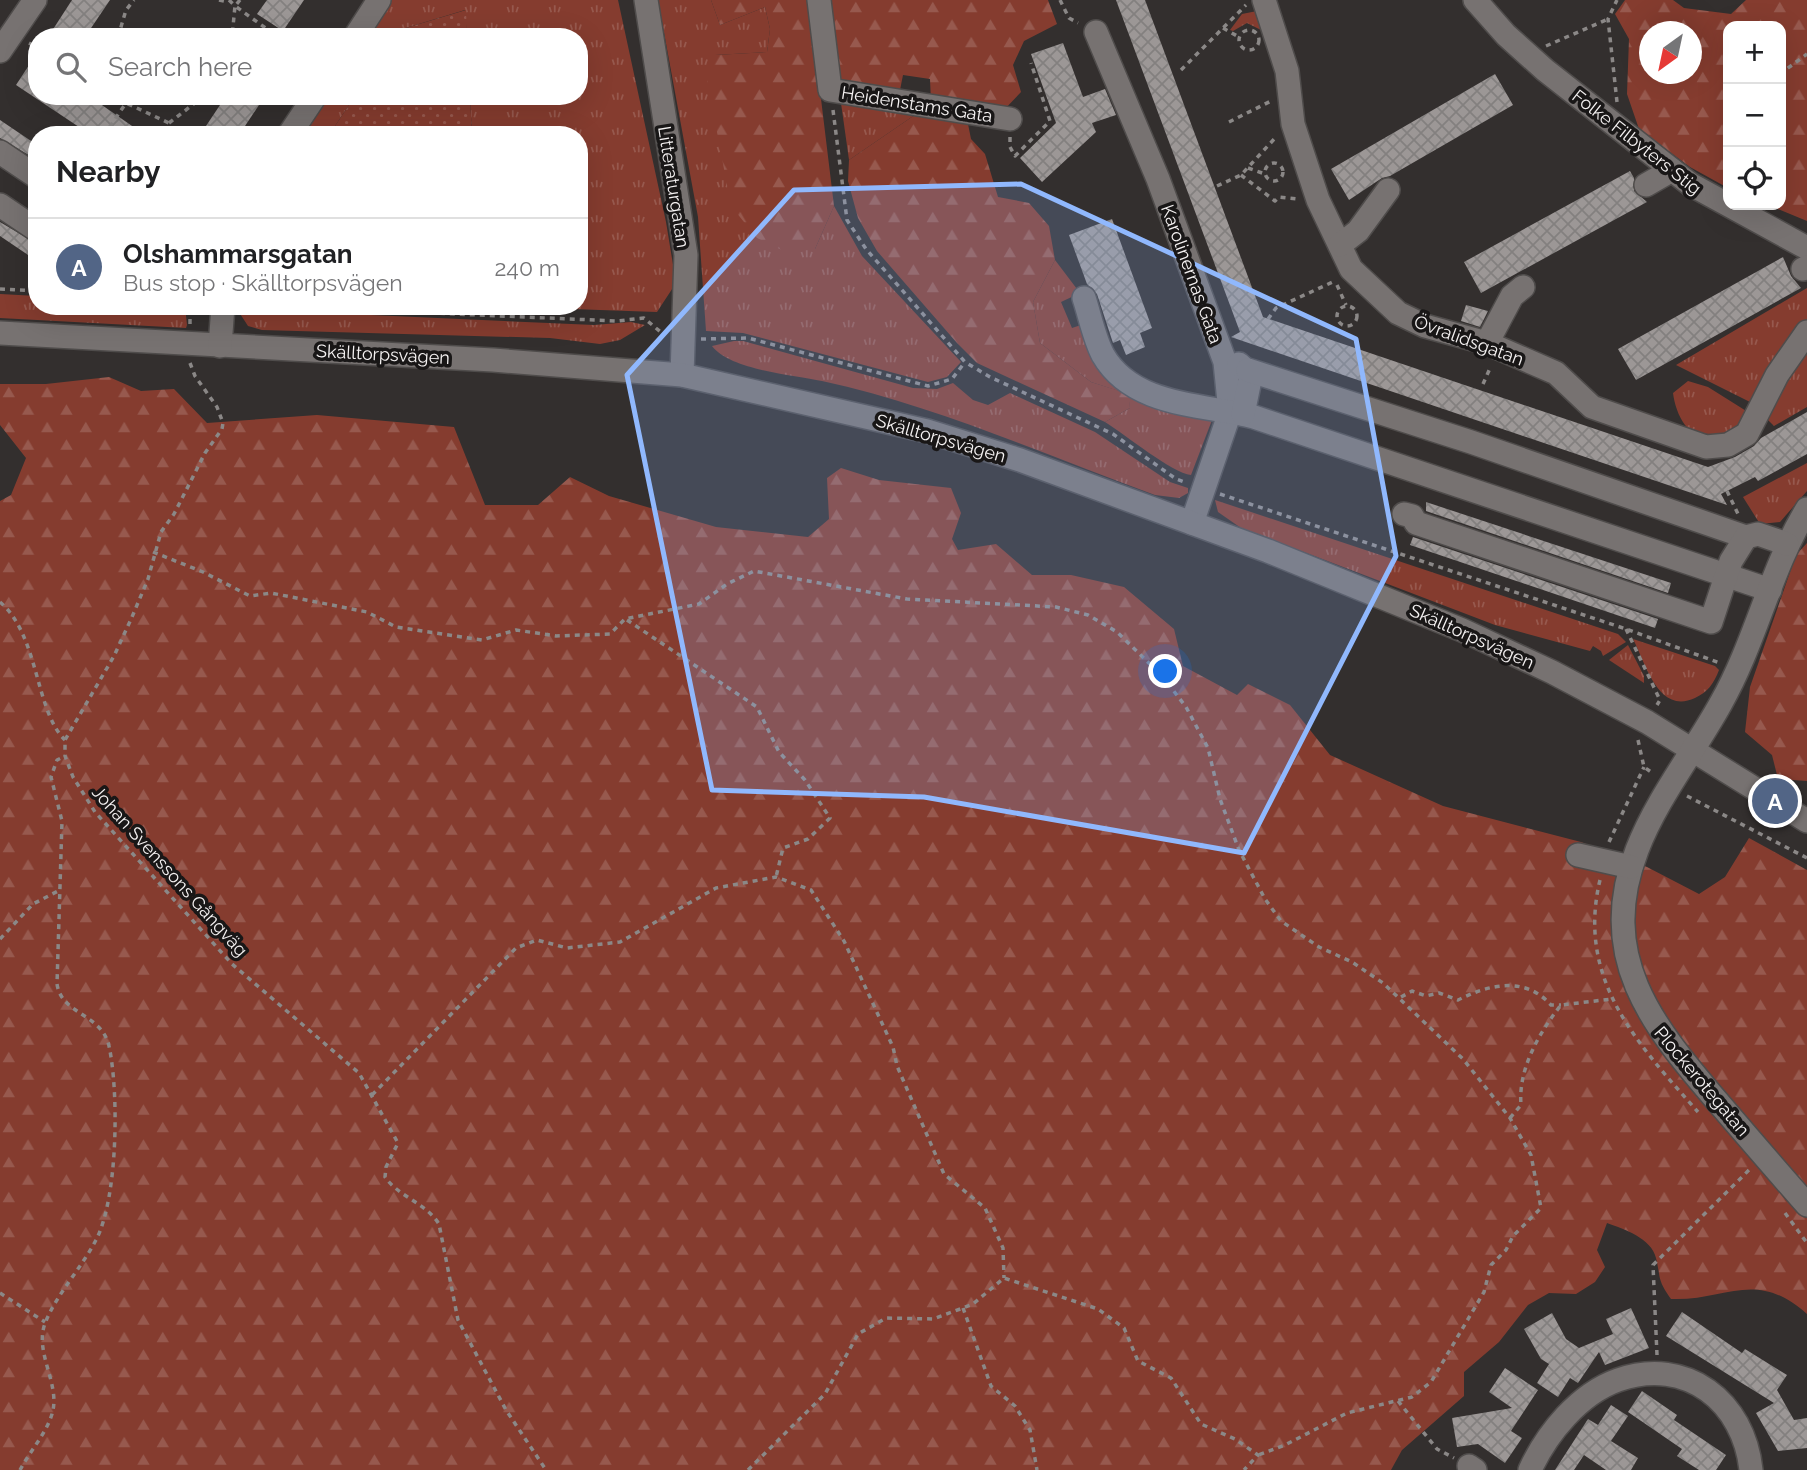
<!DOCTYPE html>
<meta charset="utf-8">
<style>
:root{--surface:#fff;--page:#f6f6f6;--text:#202124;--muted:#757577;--line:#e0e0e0;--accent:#526586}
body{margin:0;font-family:Raleway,sans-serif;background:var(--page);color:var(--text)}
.controls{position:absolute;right:21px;top:21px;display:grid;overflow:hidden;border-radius:14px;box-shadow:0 7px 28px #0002}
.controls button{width:63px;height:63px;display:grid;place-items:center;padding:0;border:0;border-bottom:2px solid var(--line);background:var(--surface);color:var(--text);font:35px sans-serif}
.compass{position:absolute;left:1639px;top:21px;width:63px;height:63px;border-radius:50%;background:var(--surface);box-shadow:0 7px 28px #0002;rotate:213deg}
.you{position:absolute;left:1166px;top:672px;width:24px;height:24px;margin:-18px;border:5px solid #fff;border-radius:50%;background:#1a73e8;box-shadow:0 0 0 10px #1a73e833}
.badge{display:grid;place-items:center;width:46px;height:46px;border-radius:50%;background:var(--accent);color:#fff;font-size:23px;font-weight:700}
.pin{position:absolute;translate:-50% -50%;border:4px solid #fff;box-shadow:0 2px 7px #0006}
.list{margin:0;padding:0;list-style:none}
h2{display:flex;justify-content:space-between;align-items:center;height:91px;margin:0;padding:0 28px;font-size:30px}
h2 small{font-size:23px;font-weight:400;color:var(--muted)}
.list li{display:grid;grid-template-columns:46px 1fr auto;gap:21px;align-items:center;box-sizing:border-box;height:98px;padding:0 28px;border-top:2px solid var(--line)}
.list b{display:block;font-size:26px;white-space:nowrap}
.list p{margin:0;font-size:23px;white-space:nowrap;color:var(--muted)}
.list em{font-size:23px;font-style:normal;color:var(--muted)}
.icon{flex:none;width:38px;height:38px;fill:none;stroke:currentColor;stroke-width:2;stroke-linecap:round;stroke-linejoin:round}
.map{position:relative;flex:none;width:1807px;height:1470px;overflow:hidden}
.search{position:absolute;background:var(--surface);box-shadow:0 7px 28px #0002;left:28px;top:28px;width:560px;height:77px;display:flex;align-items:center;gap:18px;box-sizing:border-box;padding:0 24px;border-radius:28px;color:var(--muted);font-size:26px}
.panel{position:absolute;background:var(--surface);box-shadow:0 7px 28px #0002;left:28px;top:126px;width:560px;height:189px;border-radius:28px}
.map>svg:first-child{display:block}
.grass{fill:url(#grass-tufts)}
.forest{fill:url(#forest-firs);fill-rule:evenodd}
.garden{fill:url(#garden-dots)}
.building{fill:url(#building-cross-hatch)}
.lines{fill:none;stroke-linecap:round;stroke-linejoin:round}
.minor-casing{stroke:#4f4c4b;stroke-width:26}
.path{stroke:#8b8887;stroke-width:3.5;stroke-dasharray:5 5;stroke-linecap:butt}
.minor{stroke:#777271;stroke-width:23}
.marked{fill:#90b8fd;fill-opacity:0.2;stroke:#90b8fd;stroke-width:5;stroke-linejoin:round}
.labels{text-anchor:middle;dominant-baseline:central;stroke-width:7;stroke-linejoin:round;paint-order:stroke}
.street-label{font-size:18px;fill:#f5f2f2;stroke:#191717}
</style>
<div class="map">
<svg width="1807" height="1470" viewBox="0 0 1807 1470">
<defs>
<pattern id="grass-tufts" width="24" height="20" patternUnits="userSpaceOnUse" patternTransform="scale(1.75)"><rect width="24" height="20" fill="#853c2f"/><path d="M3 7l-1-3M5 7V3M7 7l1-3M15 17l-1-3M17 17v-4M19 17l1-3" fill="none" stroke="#97594e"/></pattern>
<pattern id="forest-firs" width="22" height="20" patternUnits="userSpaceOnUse" patternTransform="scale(1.75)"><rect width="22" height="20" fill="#853c2f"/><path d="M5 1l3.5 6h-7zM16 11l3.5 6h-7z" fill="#97594e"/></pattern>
<pattern id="garden-dots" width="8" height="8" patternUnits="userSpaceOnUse" patternTransform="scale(1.75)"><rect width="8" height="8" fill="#853c2f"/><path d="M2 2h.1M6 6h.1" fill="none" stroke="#97594e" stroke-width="1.8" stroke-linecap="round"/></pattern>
<pattern id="building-cross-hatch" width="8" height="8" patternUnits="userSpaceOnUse" patternTransform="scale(1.75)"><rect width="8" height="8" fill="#9c9796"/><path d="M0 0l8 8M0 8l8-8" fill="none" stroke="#83807f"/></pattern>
</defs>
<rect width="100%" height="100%" fill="#332f2e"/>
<g class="grass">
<path d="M392,0H618L666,222L676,283L657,312L489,306H579V135H472L470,96H579V37H467L465,10L399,30L394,37H367Z"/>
<path d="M658,0H711L720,25L765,7L770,29L767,52L715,55L815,249L834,206L862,256L961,362L947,377L928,382L743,333L706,331L698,217Z"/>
<path d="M1257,11L1265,32L1247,23L1233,31L1230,30L1242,14Z"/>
<path d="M327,96H355L329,135H301Z"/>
<path d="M840,96L922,110L849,160Z"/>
<path d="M1055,260L1080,293L1061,302L1072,328L1084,324L1101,363L1212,420L1191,475C1172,473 1126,435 1105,422L1130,408L1128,394L1091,382L1040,343L1033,302Z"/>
<path d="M1807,288V407L1774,426L1750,402L1676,365Z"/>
<path d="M0,294L37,296V306H185L187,325L186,328L0,318Z"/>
<path d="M237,309L594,325L631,322L645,325L620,340L600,344L550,338L262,330L248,326Z"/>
<path d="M734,341H743L913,388L937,389L953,383L973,400L988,405L1010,393L1095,432L1170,482L1188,488V493L1179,498L1155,495C1045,455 937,406 822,381C794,375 730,370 712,346Z"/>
<path d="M1688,381L1708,387L1751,414L1743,433C1735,435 1725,440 1716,440C1689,441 1676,416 1673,393Z"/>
<path d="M1807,463V491L1780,522L1760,524L1743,497Z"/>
<path d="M1215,500L1618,634L1626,642L1603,656L1601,651L1593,646L1590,651L1495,625L1241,528L1218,512Z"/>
<path d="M1633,639L1715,666L1719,670C1714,683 1708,692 1695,698C1658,715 1646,664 1633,639Z"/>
<path d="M1628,645L1644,676V683L1609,660Z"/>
</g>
<g class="forest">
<path d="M711,0H809L834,206L815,249L784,251L757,238L731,206L706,74L715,55L767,52L770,29L765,7L720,25Z"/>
<path d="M827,0H1048L1057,24L1024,41L1013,65L1021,92L1001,113L931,101L930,79L903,75L900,90L841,82L835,70Z"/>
<path d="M1625,0H1673L1684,8L1731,14L1746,0H1807V221L1768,205H1781V26H1728V188L1690,167L1639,129L1627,94L1629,39L1615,14ZM1650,32H1692V74H1650Z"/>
<path d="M922,110L967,119L971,139L985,154L998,197L1029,203L1049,226L1055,260L1033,302L1040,343L1091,382L1129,394L1130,408L1105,422L977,363L957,343L877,251L858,218L848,181L849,160Z"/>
<path d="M109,377L141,391L174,389L207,423L317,415L454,427L485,505H538L570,477L609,496L716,527L808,537L829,519L827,478L841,468L879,480L951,488L961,513L952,539L958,550L996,544L1032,575H1071L1124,587L1174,629L1183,666L1237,695L1248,684L1290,705L1330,755L1443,806L1581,842L1647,867L1699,894L1725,877L1749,838L1807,870V1314C1755,1268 1727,1301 1671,1299C1657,1279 1661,1279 1656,1258C1651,1238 1624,1229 1607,1223L1597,1250L1605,1267L1595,1282L1576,1294L1549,1293L1528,1305L1499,1342L1464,1372V1396L1402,1450L1391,1470H0V501L11,495L26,458L0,425V384H46Z"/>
<path d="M1807,543V781L1778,779L1772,755L1745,732L1750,687L1796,555Z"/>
</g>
<g class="garden">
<path d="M466,10L467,37H394L399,30Z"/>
<path d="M355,96H470L472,135H329Z"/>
</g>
<g class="building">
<path d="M72,0H110L85,37H48Z"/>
<path d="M267,0H304L283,31L257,14Z"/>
<path d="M1116,0H1145L1263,317L1708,467L1735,457L1754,446L1761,438L1807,412V454L1758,481L1755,477L1721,494L1727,505L1231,337L1240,332Z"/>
<path d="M1063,43L1083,97L1105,89L1116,115L1092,123L1096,132L1042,182L1020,158L1056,123L1031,54Z"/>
<path d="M37,53V96H89L145,135H91L16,85Z"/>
<path d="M1495,74L1513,105L1390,176L1382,178L1349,200L1331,169Z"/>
<path d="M226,96H265L239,135H200Z"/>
<path d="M0,120L37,145V160L0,138Z"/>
<path d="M1630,171L1634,178V191L1647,202L1481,293L1464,262Z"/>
<path d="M1112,219L1152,328L1140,333L1145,347L1126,355L1120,340L1113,343L1097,294L1087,284L1069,235Z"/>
<path d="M0,222L37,244V261L0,236Z"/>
<path d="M1783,257L1791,276L1801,288L1636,380L1618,349Z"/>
<path d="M1466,305L1488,311L1480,327L1461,321Z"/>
<path d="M1426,502L1671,583L1668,593L1426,511Z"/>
<path d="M1413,537L1658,619L1655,628L1410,545Z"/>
<path d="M1631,1308L1649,1348L1605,1365L1599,1352L1578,1383L1570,1378L1558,1397L1537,1383L1549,1364L1541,1359L1524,1329L1552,1313L1566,1339L1579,1348L1613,1334L1606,1319Z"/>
<path d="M1682,1312L1742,1353L1745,1349L1787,1375L1777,1390L1794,1420L1807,1418V1448L1778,1451L1756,1413L1774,1403L1666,1336Z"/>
<path d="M1505,1368L1538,1390L1511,1431L1522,1438L1505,1463L1478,1444L1457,1447L1452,1418L1512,1408L1489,1392Z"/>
<path d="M1642,1391L1677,1415L1674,1420L1726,1455L1716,1470H1699L1677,1456L1682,1449L1628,1412Z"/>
<path d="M1611,1405L1628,1416L1611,1441L1638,1458L1631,1470H1606L1584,1455L1574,1470H1555L1588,1419L1598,1425Z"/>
</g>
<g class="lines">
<g class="minor-casing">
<g id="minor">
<path d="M646,0L686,255L682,375"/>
<path d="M819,0L830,90L1010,119"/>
<path d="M1264,0L1287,71L1293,124L1318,200L1351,269L1398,313L1425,326L1487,343L1556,373L1592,407L1706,447L1728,445L1747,434L1777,375L1807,332"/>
<path d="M1475,0L1506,35L1545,70L1690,184L1807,248"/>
<path d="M1096,32L1158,179L1225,362L1230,412L1192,523"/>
<path d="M355,37L379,0"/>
<path d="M0,51L35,0"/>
<path d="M289,135L315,96"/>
<path d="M0,152L37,177"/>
<path d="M1646,185L1672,170"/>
<path d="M0,205L37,230"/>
<path d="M1340,245L1358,231L1388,190"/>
<path d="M1803,269L1807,267"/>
<path d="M1084,298C1090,316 1094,338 1103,355C1133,407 1203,404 1254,417L1770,590"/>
<path d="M0,333L493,360L682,375L927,431L1020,460L1268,551L1462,630L1552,672L1647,722L1807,821"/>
<path d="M1487,343L1512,296L1523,287"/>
<path d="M220,346L223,306"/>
<path d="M1239,364L1251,375L1243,414"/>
<path d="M1248,370L1471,442L1746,537"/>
<path d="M1807,509C1770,570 1756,641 1721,703C1694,752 1657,798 1637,850C1596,956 1651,1024 1717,1101C1747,1136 1777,1171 1807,1205"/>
<path d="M1404,514L1412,516L1416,523L1711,622L1731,561L1746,537L1758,534L1787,544"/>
<path d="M1578,855L1631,867"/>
<path d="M1469,1466L1475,1470"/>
<path d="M1530,1470C1547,1433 1579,1394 1618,1380C1687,1356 1744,1402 1751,1470"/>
</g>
</g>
<g class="path">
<path d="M219,0L228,2"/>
<path d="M229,0L235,6L232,37"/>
<path d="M240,0L235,6L278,37"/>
<path d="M1060,0L1069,18L1078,23"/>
<path d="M1223,28L1239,37"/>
<circle cx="1249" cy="40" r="10"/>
<path d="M118,37L126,10L134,0"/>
<path d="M29,43L37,47"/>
<path d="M1546,46L1608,19"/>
<path d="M1181,70L1246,5"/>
<path d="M1781,86L1784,71L1807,54"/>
<path d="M122,96L126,103L169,123L176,135"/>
<path d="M1617,102L1608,19L1617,0"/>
<path d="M833,110L847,220L866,249L965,362L990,377L1113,434L1176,479L1187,483"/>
<path d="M1229,122L1271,101"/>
<path d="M169,123L204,96"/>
<path d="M104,135L126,103"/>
<path d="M1010,137V147L1015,156L1050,121L1031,63"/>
<circle cx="1274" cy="172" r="9"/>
<path d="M1248,168L1265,174"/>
<path d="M1241,175L1275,201L1279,197L1298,199"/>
<path d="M1217,186L1241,175L1277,136"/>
<path d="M1337,285L1346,305"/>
<path d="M0,289L37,291"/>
<circle cx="1347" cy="316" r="10"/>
<path d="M270,306L617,321L644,318L663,334"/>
<path d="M1268,319L1276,308L1335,281"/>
<path d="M190,324V306"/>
<path d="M701,339L748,338L928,386L952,379L965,362"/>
<path d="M190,363L195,376L217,407L223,423L222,429L205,453L174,514L161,532L148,579L132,617L114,656L65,740V756L73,777L95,812L232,964L359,1073L398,1143L386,1167L385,1177C399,1197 426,1203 439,1224L458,1320L506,1410L546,1470"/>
<path d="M1483,384L1491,366"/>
<path d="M1727,491L1738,514"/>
<path d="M1220,494L1626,629L1720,663"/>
<path d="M153,552L203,572L250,596L271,593L367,612L396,627L482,640L516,630L556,636L610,634L625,619L699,604L727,584L754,571L907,599L1056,607L1088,615L1117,632L1163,677L1186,707L1208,748L1220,799L1239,850L1265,899L1281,921L1319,947L1352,962L1383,983L1463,1059L1510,1118L1531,1155L1541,1208L1513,1236L1506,1250L1491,1265L1484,1292L1431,1382L1412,1397L1347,1413L1285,1445L1258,1455"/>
<path d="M0,602C39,635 35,711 65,740"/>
<path d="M627,620L757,707L779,752L805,780L830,818L808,839L783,848L776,877"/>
<path d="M1626,629L1660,700L1657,705"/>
<path d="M1638,740L1644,767L1654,774"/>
<path d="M1687,796L1807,858"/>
<path d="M1609,842L1644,767"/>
<path d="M1600,880C1576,980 1638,1044 1698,1112"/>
<path d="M0,939L33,904L60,890"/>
<path d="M1401,997L1412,991L1426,996L1439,993L1458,1000C1490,984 1525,976 1551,1005H1561"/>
<path d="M372,1095L516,948L537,940L567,948L620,942L716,888L776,877L811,890L844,941L893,1047L897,1066L944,1174L985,1208L1003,1248L1004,1278"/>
<path d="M1510,1118L1521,1105C1518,1069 1539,1033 1561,1005L1612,999"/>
<path d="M1785,1213L1807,1243"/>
<path d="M0,1293L45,1322"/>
<path d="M963,1308L991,1386L1015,1406L1030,1430L1037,1470"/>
<path d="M1657,1355L1653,1265L1749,1170"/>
<path d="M1398,1401L1437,1449L1454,1458"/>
<path d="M20,1470C30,1451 49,1430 53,1410C59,1381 33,1350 46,1321C57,1294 82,1267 96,1240C118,1198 119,1092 109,1046C102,1014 61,1014 57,984L62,821L51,777L57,760L65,756"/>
<path d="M748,1470L825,1394L858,1334L886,1318L933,1319L963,1308L973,1304L1004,1278L1098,1309L1124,1328L1138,1361L1171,1378L1201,1424L1235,1439L1258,1455L1244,1470"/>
</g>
<use href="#minor" class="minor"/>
</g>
<path class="marked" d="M1021,184L1356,339L1396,556L1244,853L924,797L712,790L627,375L794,190Z"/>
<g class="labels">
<g class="street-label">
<text transform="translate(917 104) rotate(9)">Heidenstams Gata</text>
<text transform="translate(1637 142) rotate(38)">Folke Filbyters Stig</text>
<text transform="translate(674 187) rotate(81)">Litteraturgatan</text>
<text transform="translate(1192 274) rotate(70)">Karolinernas Gata</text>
<text transform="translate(1469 340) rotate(20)">Övralidsgatan</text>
<text transform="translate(383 354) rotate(3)">Skälltorpsvägen</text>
<text transform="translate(941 438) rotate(16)">Skälltorpsvägen</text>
<text transform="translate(1472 636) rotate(24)">Skälltorpsvägen</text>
<text transform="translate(170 871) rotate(48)">Johan Svenssons Gångväg</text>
<text transform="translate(1702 1081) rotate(50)">Plockerotegatan</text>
</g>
</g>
</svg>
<div class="controls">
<button>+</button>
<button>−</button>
<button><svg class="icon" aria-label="locate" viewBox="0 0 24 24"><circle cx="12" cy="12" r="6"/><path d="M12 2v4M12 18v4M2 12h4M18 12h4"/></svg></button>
</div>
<svg class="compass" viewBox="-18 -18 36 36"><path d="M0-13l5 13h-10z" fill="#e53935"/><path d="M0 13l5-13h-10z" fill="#757577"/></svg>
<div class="you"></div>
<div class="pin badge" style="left:1775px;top:801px">A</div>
<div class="search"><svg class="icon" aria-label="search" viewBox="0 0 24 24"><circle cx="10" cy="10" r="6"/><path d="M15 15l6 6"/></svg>Search here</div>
<section class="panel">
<h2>Nearby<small></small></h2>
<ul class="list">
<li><span class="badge">A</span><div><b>Olshammarsgatan</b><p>Bus stop · Skälltorpsvägen</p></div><em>240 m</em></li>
</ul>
</section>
</div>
